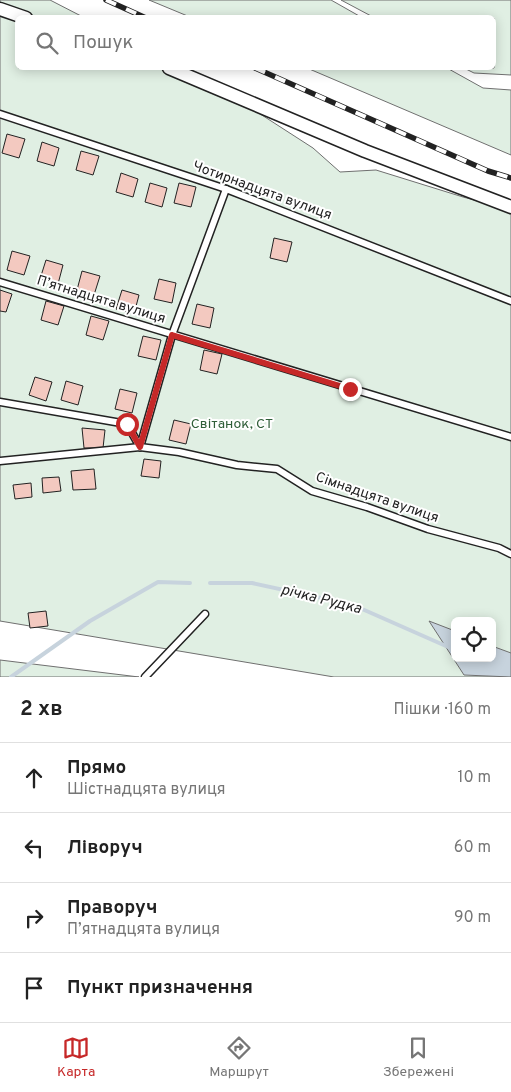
<!DOCTYPE html>
<html lang="uk">
<meta charset="utf-8">
<style>
:root{--surface:#fff;--page:#f2f2f2;--text:#222;--muted:#767676;--line:#e0e0e0;--accent:#c62828}
body{margin:0;font-family:Overpass,sans-serif;background:var(--page);color:var(--text)}
.controls{position:absolute;right:15px;bottom:15px;display:grid;overflow:hidden;border-radius:8px;box-shadow:0 2px 12px #0003}
.controls button{width:45px;height:45px;display:grid;place-items:center;padding:0;border:0;border-bottom:1px solid var(--line);background:var(--surface);color:var(--text);font:25px sans-serif}
.stop{position:absolute;width:15px;height:15px;margin:-11px;border:4px solid #c62828;border-radius:50%;background:#fff}
.stop.end{background:#c62828;border-color:#fff;box-shadow:0 1px 5px #0008}
.list{margin:0;padding:0;list-style:none}
h2{display:flex;justify-content:space-between;align-items:center;height:65px;margin:0;padding:0 20px;font-size:21px}
h2 small{font-size:16px;font-weight:400;color:var(--muted)}
.list li{display:grid;grid-template-columns:32px 1fr auto;gap:15px;align-items:center;box-sizing:border-box;height:70px;padding:0 20px;border-top:1px solid var(--line)}
.list b{display:block;font-size:19px;white-space:nowrap}
.list p{margin:0;font-size:16px;white-space:nowrap;color:var(--muted)}
.list em{font-size:16px;font-style:normal;color:var(--muted)}
.icon{flex:none;width:28px;height:28px;fill:none;stroke:currentColor;stroke-width:2;stroke-linecap:round;stroke-linejoin:round}
.map{position:relative;flex:none;width:511px;height:677px;overflow:hidden}
.search{position:absolute;background:var(--surface);box-shadow:0 2px 12px #0003;left:15px;right:15px;top:15px;height:55px;display:flex;align-items:center;gap:12px;box-sizing:border-box;padding:0 18px;border-radius:8px;color:var(--muted);font-size:19px}
.sheet{height:345px;background:var(--surface)}
nav{display:flex;justify-content:space-around;align-items:center;box-sizing:border-box;height:70px;border-top:1px solid var(--line);background:var(--surface);font-size:14px;color:var(--muted)}
nav a{display:grid;justify-items:center;gap:2px}
nav .on{color:var(--accent)}
.map>svg:first-child{display:block}
.green{fill:#e0efe3;stroke:#6f6f6f;fill-rule:evenodd}
.water{fill:#c7d3dd;stroke:#6f6f6f}
.lines{fill:none;stroke-linecap:round;stroke-linejoin:round}
.stream{stroke:#c7d3dd;stroke-width:4}
.building{fill:#f3c9c0;stroke:#222}
.lane-casing{stroke:#222;stroke-width:9}
.street-casing{stroke:#222;stroke-width:15}
.lane{stroke:#fff;stroke-width:6}
.street{stroke:#fff;stroke-width:12}
.rail-casing{stroke:#222;stroke-width:5.5}
.rail{stroke:#fff;stroke-width:4;stroke-dasharray:11;stroke-linecap:butt}
.route{stroke:#c62828;stroke-width:6}
.labels{text-anchor:middle;dominant-baseline:central;stroke-width:4;stroke-linejoin:round;paint-order:stroke}
.street-label{font-size:14px;fill:#222;stroke:#fff}
.park-label{font-size:14px;fill:#2f5e38;stroke:#fff}
.water-label{font-size:15px;font-style:italic;fill:#222;stroke:#fff}
</style>
<div class="map">
<svg width="511" height="677" viewBox="0 0 511 677">
<rect width="100%" height="100%" fill="#fff"/>
<g class="green">
<path d="M0,0H50L83,17L18,18V68H179L223,90L313,148L340,172L376,170L463,197L511,210V677H334L0,621ZM455,621H492V658H455Z"/>
<path d="M149,0H331L361,17H190Z"/>
<path d="M341,0H511V75L474,73L464,68H494V18L373,17Z"/>
<path d="M307,68H447L483,88L511,90V155Z"/>
<path d="M0,660L139,677H0Z"/>
</g>
<path class="water" d="M429,621L455,631V658H492V646L511,653V677L464,675Z"/>
<g class="lines">
<g class="stream">
<path d="M210,583H252L353,605L455,650"/>
<path d="M11,677L90,621L158,582L190,583"/>
</g>
</g>
<g class="building">
<path d="M7,134L25,139L19,158L2,153Z"/>
<path d="M42,142L59,148L54,166L37,161Z"/>
<path d="M81,151L99,156L93,175L76,170Z"/>
<path d="M121,173L138,179L133,197L116,192Z"/>
<path d="M150,183L167,188L162,207L145,202Z"/>
<path d="M179,183L196,187L191,207L174,203Z"/>
<path d="M274,238L292,242L287,262L270,258Z"/>
<path d="M12,251L30,256L24,275L7,270Z"/>
<path d="M46,260L63,265L58,284L40,279Z"/>
<path d="M82,271L100,276L94,295L77,290Z"/>
<path d="M159,279L176,283L172,303L154,299Z"/>
<path d="M0,290L12,294L6,312L0,311Z"/>
<path d="M122,290L139,295L134,314L116,309Z"/>
<path d="M46,301L64,306L58,325L41,320Z"/>
<path d="M197,304L214,308L210,328L192,324Z"/>
<path d="M91,316L109,321L103,340L86,335Z"/>
<path d="M143,336L161,340L156,360L138,356Z"/>
<path d="M204,350L222,354L217,374L200,370Z"/>
<path d="M35,377L52,382L46,401L29,395Z"/>
<path d="M66,381L83,386L78,405L61,400Z"/>
<path d="M120,389L137,393L132,413L115,409Z"/>
<path d="M174,420L191,424L186,444L169,440Z"/>
<path d="M82,428L105,430L103,448H84Z"/>
<path d="M144,459L161,461L159,478L141,476Z"/>
<path d="M94,469L96,489L73,490L71,471Z"/>
<path d="M59,477L61,491L43,493L42,478Z"/>
<path d="M31,483L32,497L15,499L13,485Z"/>
<path d="M46,611L48,626L30,628L28,613Z"/>
</g>
<g class="lines">
<g class="lane-casing">
<g id="lane">
<path d="M0,114L226,189L511,301"/>
<path d="M0,282L511,437"/>
<path d="M0,402L127,424L140,447"/>
<path d="M140,447L172,335L226,189"/>
<path d="M0,461L140,447L179,452L237,465L277,469L312,491L367,507L428,529L499,548L511,554"/>
<path d="M145,677L205,614"/>
</g>
</g>
<g class="street-casing">
<g id="street">
<path d="M0,9L26,18"/>
<path d="M169,68L365,151L511,207"/>
</g>
</g>
<use href="#lane" class="lane"/>
<use href="#street" class="street"/>
<g class="rail-casing">
<g id="rail">
<path d="M106,0L146,18"/>
<path d="M255,68L488,171L511,178"/>
</g>
</g>
<use href="#rail" class="rail"/>
</g>
<g class="lines">
<path class="route" d="M127,424L140,447L172,335L350,389"/>
</g>
<g class="labels">
<g class="street-label">
<text transform="translate(262 191) rotate(20)">Чотирнадцята вулиця</text>
<text transform="translate(101 300) rotate(17)">П’ятнадцята вулиця</text>
<text transform="translate(377 498) rotate(19)">Сімнадцята вулиця</text>
</g>
<g class="park-label">
<text x="232" y="424">Світанок, СТ</text>
</g>
<g class="water-label">
<text transform="translate(321 600) rotate(14)">річка Рудка</text>
</g>
</g>
</svg>
<div class="controls">
<button><svg class="icon" aria-label="locate" viewBox="0 0 24 24"><circle cx="12" cy="12" r="6"/><path d="M12 2v4M12 18v4M2 12h4M18 12h4"/></svg></button>
</div>
<div class="stop" style="left:127px;top:424px"></div>
<div class="stop end" style="left:350px;top:389px"></div>
<div class="search"><svg class="icon" aria-label="search" viewBox="0 0 24 24"><circle cx="10" cy="10" r="6"/><path d="M15 15l6 6"/></svg>Пошук</div>
</div>
<section class="sheet">
<h2>2 хв<small>Пішки · 160 m</small></h2>
<ul class="list">
<li><svg class="icon" aria-label="ahead" viewBox="0 0 24 24"><path d="M12 20V5M6 11l6-6 6 6"/></svg><div><b>Прямо</b><p>Шістнадцята вулиця</p></div><em>10 m</em></li>
<li><svg class="icon" aria-label="left" viewBox="0 0 24 24"><path d="M17 20v-9H6M10 6l-5 5 5 5"/></svg><div><b>Ліворуч</b></div><em>60 m</em></li>
<li><svg class="icon" aria-label="right" viewBox="0 0 24 24"><path d="M7 20v-9h11M14 6l5 5-5 5"/></svg><div><b>Праворуч</b><p>П’ятнадцята вулиця</p></div><em>90 m</em></li>
<li><svg class="icon" aria-label="arrive" viewBox="0 0 24 24"><path d="M6 21V4h12l-3 4 3 4H6"/></svg><div><b>Пункт призначення</b></div></li>
</ul>
</section>
<nav>
<a class="on"><svg class="icon" aria-label="map" viewBox="0 0 24 24"><path d="M3 6l6-2 6 2 6-2v14l-6 2-6-2-6 2zM9 4v14M15 6v14"/></svg>Карта</a>
<a><svg class="icon" aria-label="directions" viewBox="0 0 24 24"><path d="M12 3l9 9-9 9-9-9zM9 14v-3h6M13 9l2 2-2 2"/></svg>Маршрут</a>
<a><svg class="icon" aria-label="saved" viewBox="0 0 24 24"><path d="M7 4h10v16l-5-4-5 4z"/></svg>Збережені</a>
</nav>
